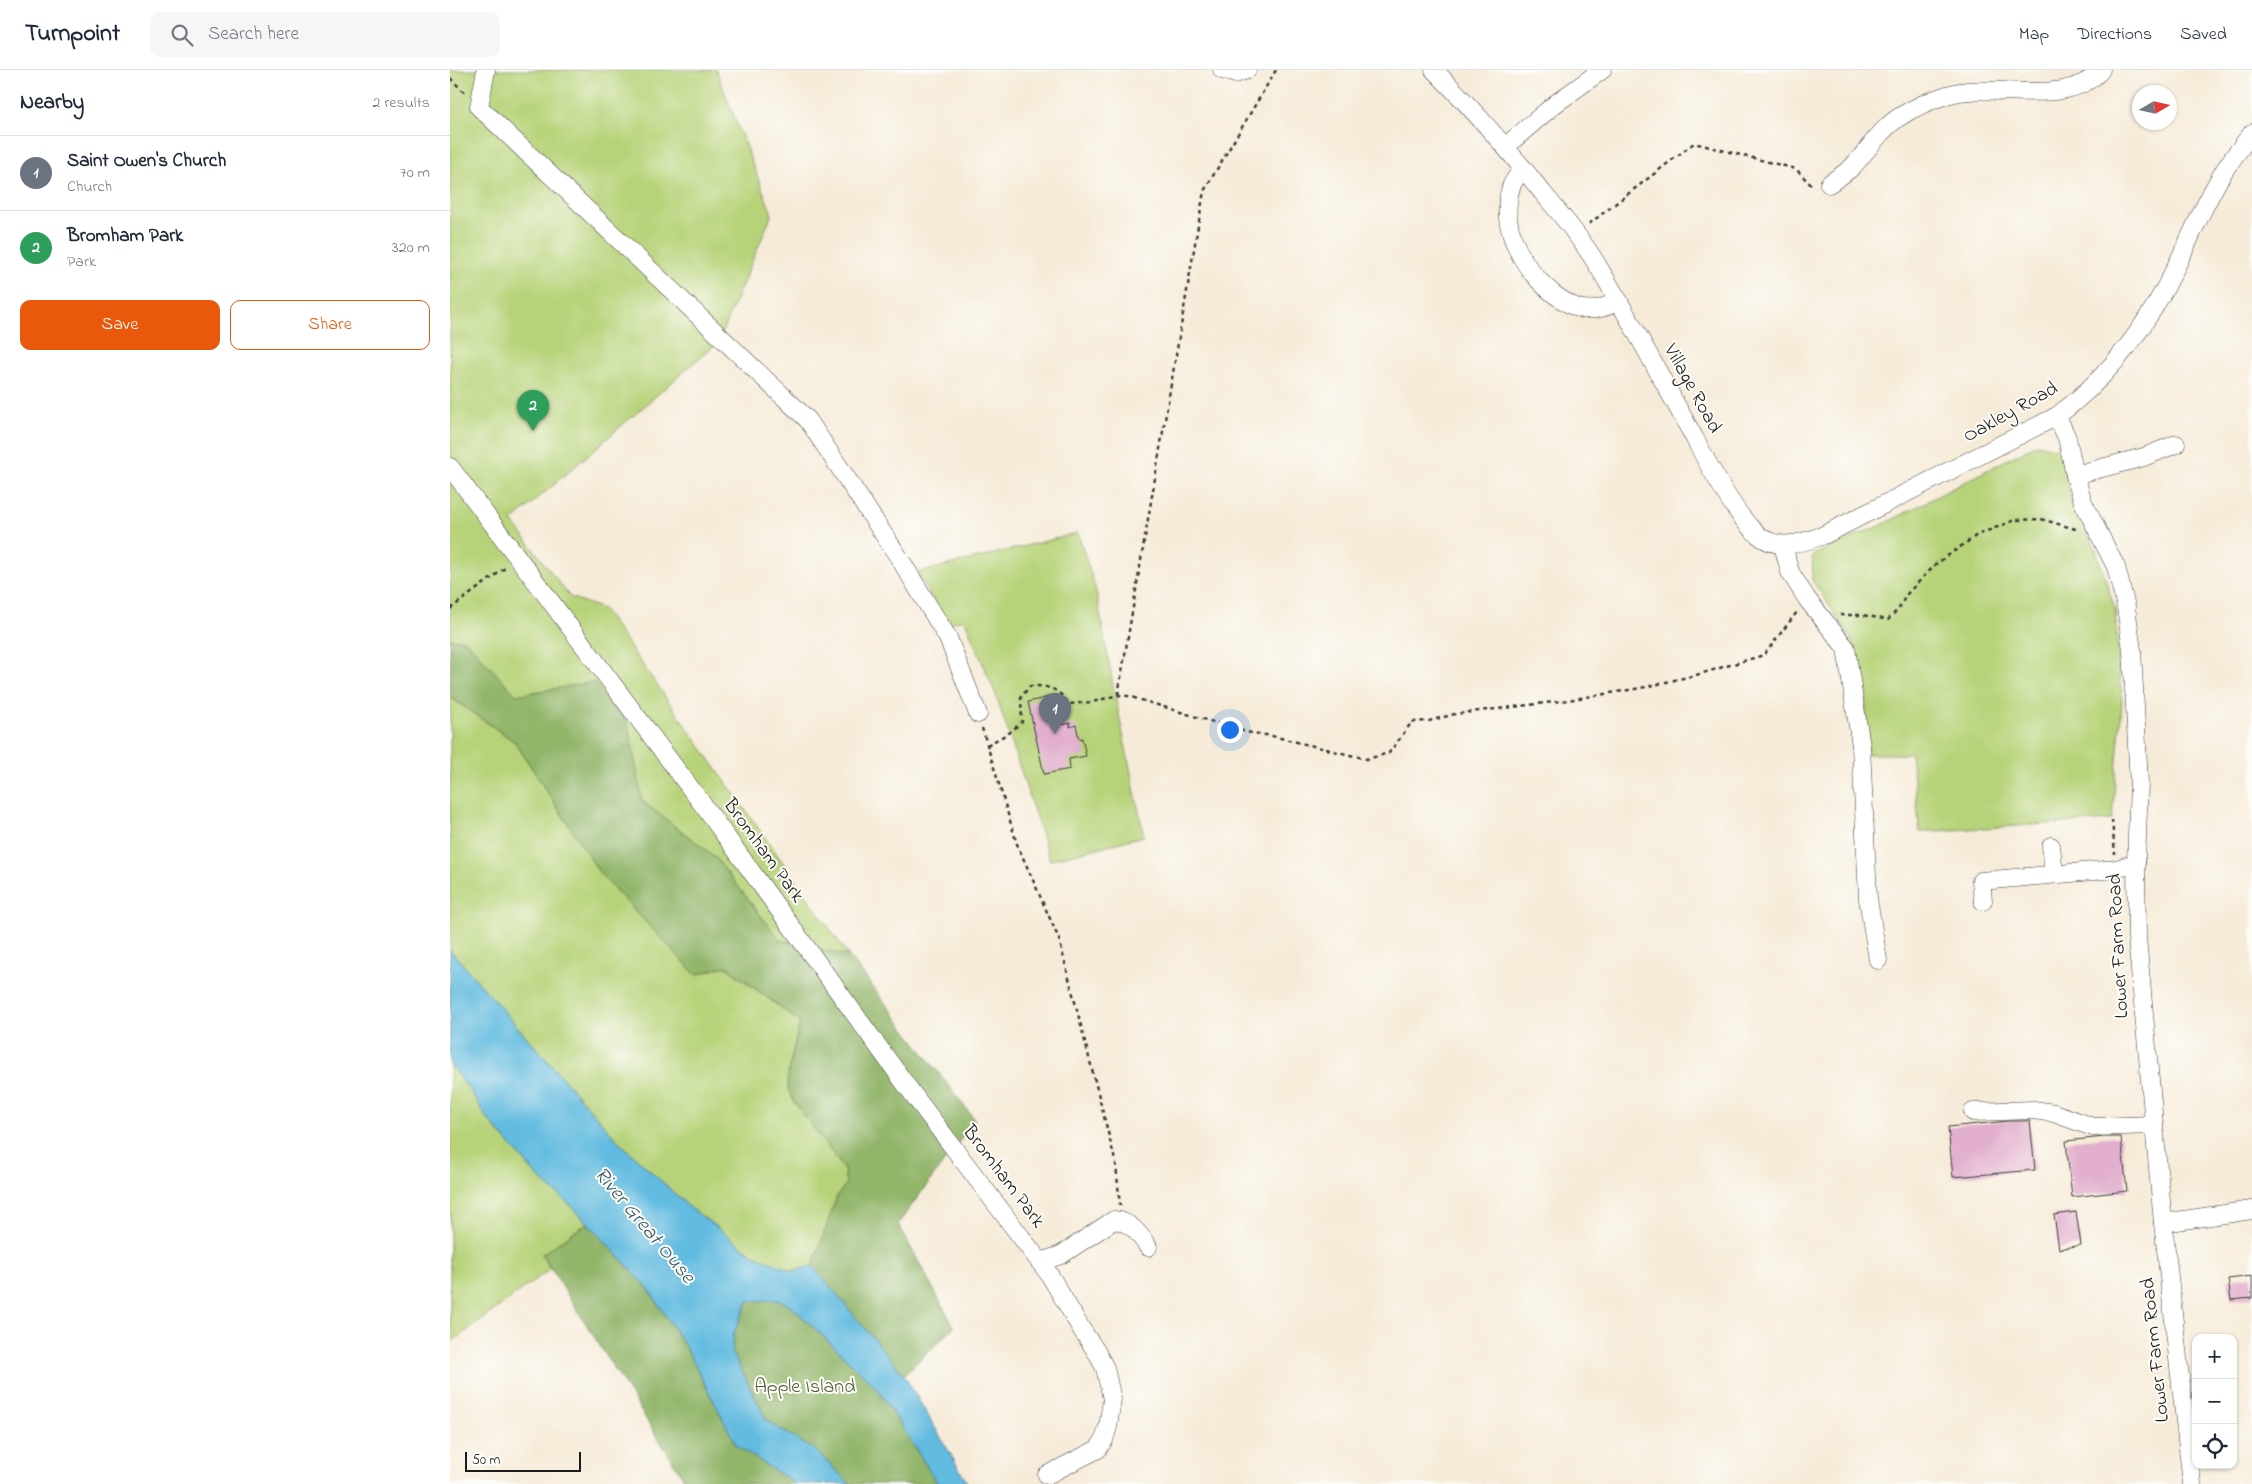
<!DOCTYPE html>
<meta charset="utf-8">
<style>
:root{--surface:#fff;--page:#f6f6f7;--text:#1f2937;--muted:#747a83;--line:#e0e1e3;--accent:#ea580c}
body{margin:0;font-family:"Indie Flower",sans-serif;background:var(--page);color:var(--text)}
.controls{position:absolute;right:15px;bottom:15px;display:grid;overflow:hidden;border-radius:10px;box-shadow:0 1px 4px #0004}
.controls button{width:45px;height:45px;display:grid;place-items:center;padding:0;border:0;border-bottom:1px solid var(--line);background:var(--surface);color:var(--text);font:25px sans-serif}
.compass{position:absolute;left:1682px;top:15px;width:45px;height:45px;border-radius:50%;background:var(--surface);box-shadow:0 1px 4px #0004;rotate:81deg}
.scale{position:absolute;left:15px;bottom:12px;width:116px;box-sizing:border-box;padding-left:5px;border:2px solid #1c1c1c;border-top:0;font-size:14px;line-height:18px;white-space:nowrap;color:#1c1c1c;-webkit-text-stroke:4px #fdfcf7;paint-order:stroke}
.you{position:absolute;left:779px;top:659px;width:18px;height:18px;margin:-12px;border:4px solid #fff;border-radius:50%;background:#1a73e8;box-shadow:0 0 0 8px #1a73e833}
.badge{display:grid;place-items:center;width:32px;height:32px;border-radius:50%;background:var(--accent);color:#fff;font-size:16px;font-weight:700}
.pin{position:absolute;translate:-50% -41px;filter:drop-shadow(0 1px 2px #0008)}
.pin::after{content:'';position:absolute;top:26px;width:18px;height:15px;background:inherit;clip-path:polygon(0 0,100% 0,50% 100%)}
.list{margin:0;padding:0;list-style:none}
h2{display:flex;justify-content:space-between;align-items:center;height:65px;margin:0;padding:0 20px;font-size:21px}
h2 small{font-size:16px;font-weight:400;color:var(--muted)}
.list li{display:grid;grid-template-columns:32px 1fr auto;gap:15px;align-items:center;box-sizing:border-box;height:75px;padding:0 20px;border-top:1px solid var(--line)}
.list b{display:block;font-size:19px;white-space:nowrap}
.list p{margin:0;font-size:16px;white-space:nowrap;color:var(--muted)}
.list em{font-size:16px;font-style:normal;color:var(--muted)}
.actions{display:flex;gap:10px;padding:15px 20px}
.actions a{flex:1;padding:11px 0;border:1px solid var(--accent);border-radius:10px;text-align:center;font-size:18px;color:var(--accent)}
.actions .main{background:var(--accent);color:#fff}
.icon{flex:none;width:28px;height:28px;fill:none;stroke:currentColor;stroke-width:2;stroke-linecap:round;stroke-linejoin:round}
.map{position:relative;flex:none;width:1802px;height:1414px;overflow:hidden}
header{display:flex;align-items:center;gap:30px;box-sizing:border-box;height:70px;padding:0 25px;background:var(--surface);border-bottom:1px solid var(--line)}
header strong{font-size:24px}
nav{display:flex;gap:28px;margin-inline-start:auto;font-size:18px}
.search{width:350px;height:45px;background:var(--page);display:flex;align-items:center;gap:12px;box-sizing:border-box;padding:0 18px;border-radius:10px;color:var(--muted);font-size:19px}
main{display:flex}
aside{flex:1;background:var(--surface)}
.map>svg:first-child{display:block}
.green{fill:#b7d379;stroke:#6a784a}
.forest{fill:#91b569;stroke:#566842}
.water{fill:#62bbe0;stroke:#3f6c7e}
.building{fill:#e2afce}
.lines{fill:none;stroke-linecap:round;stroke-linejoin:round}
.minor-casing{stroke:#3d3b38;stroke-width:19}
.path{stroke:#3d3b38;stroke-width:2.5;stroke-dasharray:4 4;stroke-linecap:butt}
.minor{stroke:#fff;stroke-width:18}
.labels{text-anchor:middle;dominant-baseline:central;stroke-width:4;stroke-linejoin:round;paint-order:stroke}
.street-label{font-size:20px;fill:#1c1c1c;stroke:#fdfcf7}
.park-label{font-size:20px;fill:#525c3d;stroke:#fdfcf7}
.water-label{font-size:21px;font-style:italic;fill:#385c6a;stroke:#fdfcf7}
</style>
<header>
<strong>Turnpoint</strong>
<div class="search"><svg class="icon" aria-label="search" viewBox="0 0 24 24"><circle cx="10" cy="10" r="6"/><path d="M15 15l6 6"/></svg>Search here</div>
<nav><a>Map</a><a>Directions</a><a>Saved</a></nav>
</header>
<main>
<aside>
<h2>Nearby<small>2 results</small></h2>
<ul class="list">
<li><span class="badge" style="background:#6b7280">1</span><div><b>Saint Owen's Church</b><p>Church</p></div><em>70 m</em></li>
<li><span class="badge" style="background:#2e9e5b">2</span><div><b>Bromham Park</b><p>Park</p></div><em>320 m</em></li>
</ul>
<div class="actions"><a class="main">Save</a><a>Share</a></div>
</aside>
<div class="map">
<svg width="1802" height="1414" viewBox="0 0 1802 1414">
<rect width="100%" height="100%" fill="#fdfcf7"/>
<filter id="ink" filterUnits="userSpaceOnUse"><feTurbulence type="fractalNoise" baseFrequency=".02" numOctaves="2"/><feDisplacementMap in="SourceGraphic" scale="10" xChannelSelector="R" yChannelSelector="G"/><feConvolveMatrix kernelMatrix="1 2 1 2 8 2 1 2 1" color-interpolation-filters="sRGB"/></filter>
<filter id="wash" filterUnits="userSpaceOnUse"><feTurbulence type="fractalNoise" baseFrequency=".0096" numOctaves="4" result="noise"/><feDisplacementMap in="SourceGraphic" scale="20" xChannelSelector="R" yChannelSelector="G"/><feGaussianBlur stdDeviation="1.12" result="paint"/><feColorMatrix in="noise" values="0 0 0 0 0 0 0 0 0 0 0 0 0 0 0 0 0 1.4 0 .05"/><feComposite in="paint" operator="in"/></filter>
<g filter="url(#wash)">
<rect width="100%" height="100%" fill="#f6ebd8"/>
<g class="green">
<path d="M0,0H266L322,144L268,272L62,451L120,527L153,539L399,886L330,870L264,786L192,731L178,653L144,612L66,626L15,571L0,569Z"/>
<path d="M1587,374L1611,380L1622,432L1645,477L1665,539L1672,632L1662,750L1470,762L1461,684H1417L1415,607L1399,565L1362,510L1363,485L1438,452Z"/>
<path d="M628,463L646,521L664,621L694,766L600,790L546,625L514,549L497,554L467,503Z"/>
<path d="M0,627L65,672L151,805L350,952L338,1002L344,1032L394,1099L396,1114L387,1126L363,1196L342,1201L302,1184L238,1136L167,1070L0,880Z"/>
<path d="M0,994L24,1026L36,1047L90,1109L123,1138L137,1153L92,1184L100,1199L0,1273Z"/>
</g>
<g class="forest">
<path d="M0,569L15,570L66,625L144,612L178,653L192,731L264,786L330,870L399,886L525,1050L448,1154L504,1257L454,1305L362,1197L387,1126L396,1114L394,1099L344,1032L338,1019V1002L350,952L276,896L246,905L151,805L65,672L0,627Z"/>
<path d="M137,1153L198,1218L235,1276L287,1376L345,1414H237L92,1184Z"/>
<path d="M328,1230L341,1236L427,1318L488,1414H400L366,1381L317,1351L282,1281L284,1263L298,1231Z"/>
</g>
<path class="water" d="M0,880L167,1070L238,1136L302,1184L342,1201L363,1196L454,1305L518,1414H488L427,1318L341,1236L328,1230L298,1231L284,1263L282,1281L317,1351L366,1381L400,1414H345L287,1376L235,1276L198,1218L124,1138L90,1109L36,1047L24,1026L0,994Z"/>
<g id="blocks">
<g class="building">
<path d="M599,627L603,646L610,645L612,655L620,653V657L626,655L629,669L632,668L636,686L619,689L620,699L594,704L578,632Z"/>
<path d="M1558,1051H1580L1585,1100L1503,1107L1498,1057Z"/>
<path d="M1654,1067H1671L1677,1121L1622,1127L1616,1071Z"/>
<path d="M1626,1142L1631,1175L1609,1179L1604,1145Z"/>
<path d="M1802,1206V1228L1781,1230L1778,1209Z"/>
</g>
</g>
</g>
<g filter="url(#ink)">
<use href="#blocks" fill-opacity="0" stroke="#3d3b38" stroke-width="1"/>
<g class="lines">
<g class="minor-casing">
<g id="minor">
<path d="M36,0L29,37L358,350L448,486L498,568L528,644"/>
<path d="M772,0L785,4L797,0"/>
<path d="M984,0C1023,39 1058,79 1092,122C1113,147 1134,172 1151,201C1184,256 1214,313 1245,369C1259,396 1285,445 1307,464C1328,482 1351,473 1374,465L1607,346C1651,313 1686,271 1713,222C1734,184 1749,143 1771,106C1779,91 1792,77 1802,63"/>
<path d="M1056,76L1105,34L1152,0"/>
<path d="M1073,98C1069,104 1063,111 1061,117C1048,158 1074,201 1105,225C1112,230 1122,237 1132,239C1146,241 1156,237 1169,231"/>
<path d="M1379,114C1386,109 1394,104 1401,98C1417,82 1431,58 1451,46C1465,37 1481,30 1497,25C1544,10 1615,40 1651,0"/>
<path d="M1607,346L1617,368L1625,405L1633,432L1666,497L1676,537L1682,580L1689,713L1686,793L1687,867L1713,1153L1742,1414"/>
<path d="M0,397L256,739L459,1019L599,1204L632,1260L646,1281L655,1298L662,1329L658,1357L654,1370L648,1379L597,1405"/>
<path d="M1625,405L1694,387L1726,374"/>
<path d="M1333,475L1340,502L1357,529L1396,578L1411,676L1418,829L1428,890"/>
<path d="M1601,776L1604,804"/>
<path d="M1533,831L1531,811L1666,799L1686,793"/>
<path d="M1523,1042L1584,1040L1604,1043L1643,1057L1704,1055"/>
<path d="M1713,1153L1802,1140"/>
<path d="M590,1192L611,1185L664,1150C681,1152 689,1163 698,1177"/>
</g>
</g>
<g class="path">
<path d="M0,8L15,23"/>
<path d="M1139,154L1244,73L1346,99L1363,117"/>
<path d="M0,539L55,498"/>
<path d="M1390,545H1413L1438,550L1450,537L1456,525L1486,494L1527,465L1565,450L1591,449L1629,460"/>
<path d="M668,625L754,121L826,0"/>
<path d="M532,658L567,774L609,869L666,1094L670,1136"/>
<path d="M537,675L559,663L572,652L571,627L580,616C600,616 607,618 619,634L642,632L668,625L678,626L796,662L822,666L917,689L939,683L962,652L979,651L1005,644L1112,631L1191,618L1246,605L1314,585L1347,542"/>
<path d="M1662,750L1665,784"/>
</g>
<use href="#minor" class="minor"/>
</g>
</g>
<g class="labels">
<g class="street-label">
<text transform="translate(1242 319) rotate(61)">Village Road</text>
<text transform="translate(1561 343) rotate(-29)">Oakley Road</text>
<text transform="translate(313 781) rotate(54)">Bromham Park</text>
<text transform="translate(1669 876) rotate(-93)">Lower Farm Road</text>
<text transform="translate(553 1107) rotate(53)">Bromham Park</text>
<text transform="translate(1706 1280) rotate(-96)">Lower Farm Road</text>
</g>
<g class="park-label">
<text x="355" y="1317">Apple Island</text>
</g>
<g class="water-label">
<text transform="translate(194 1156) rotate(50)">River Great Ouse</text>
</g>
</g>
</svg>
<div class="controls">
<button>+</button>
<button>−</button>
<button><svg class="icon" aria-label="locate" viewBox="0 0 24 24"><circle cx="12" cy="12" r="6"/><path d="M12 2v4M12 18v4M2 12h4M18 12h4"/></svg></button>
</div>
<svg class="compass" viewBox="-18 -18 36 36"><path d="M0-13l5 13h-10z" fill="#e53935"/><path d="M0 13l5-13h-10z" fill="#747a83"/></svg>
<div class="scale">50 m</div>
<div class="you"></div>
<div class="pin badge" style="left:605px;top:664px;background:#6b7280">1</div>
<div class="pin badge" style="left:83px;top:361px;background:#2e9e5b">2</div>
</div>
</main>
